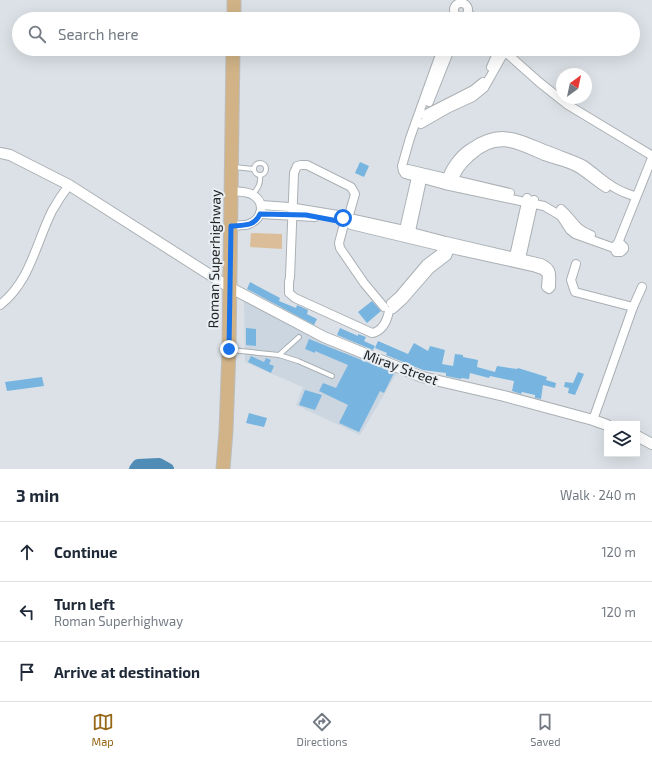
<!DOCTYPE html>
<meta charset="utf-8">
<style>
:root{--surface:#fff;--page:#f6f6f7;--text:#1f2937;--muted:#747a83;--line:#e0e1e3;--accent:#976718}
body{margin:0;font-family:"Exo 2",sans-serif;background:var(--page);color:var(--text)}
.controls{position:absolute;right:12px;bottom:12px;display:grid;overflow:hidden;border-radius:0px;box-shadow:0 4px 16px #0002}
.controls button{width:36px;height:36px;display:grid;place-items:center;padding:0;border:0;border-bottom:1px solid var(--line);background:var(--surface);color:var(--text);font:20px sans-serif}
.compass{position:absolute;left:556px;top:68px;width:36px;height:36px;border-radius:50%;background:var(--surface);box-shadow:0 4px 16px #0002;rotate:33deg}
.stop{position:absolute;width:12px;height:12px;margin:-9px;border:3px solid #1a73e8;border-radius:50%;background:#fff}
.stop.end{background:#1a73e8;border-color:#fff;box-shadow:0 1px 4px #0008}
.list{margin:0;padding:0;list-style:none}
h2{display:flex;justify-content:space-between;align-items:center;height:52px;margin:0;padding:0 16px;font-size:17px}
h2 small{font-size:13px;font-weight:400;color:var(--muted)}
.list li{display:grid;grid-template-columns:26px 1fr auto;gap:12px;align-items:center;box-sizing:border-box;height:60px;padding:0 16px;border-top:1px solid var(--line)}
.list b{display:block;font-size:15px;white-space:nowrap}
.list p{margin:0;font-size:13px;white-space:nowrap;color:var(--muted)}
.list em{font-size:13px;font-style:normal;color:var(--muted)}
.icon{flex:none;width:22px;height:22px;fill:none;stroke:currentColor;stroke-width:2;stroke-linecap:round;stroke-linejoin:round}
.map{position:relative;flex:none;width:652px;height:469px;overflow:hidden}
.search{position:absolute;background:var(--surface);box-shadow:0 4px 16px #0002;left:12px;right:12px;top:12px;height:44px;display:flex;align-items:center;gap:10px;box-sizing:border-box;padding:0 14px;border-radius:22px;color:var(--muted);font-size:15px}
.sheet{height:232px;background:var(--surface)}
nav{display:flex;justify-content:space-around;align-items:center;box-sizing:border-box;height:56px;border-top:1px solid var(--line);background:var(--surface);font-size:11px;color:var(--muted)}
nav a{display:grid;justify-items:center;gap:2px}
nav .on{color:var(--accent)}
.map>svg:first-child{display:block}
.built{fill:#cbd6e0}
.green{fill:#dbbe99}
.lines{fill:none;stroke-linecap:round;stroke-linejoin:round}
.river{stroke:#4f8cb6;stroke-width:12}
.building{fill:#77b4e0}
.service-casing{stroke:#aab0b4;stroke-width:6}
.minor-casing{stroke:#aab0b4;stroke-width:10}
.tertiary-casing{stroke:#aab0b4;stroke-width:12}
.primary-casing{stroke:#bcbdbd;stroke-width:15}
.service{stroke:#fff;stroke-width:4}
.minor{stroke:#fff;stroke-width:8}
.tertiary{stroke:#fff;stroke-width:10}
.primary{stroke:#d1b387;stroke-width:13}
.route{stroke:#1a73e8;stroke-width:5}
.labels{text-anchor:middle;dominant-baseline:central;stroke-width:4;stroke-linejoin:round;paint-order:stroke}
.street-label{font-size:14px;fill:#202324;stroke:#e9eef3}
</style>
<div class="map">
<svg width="652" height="469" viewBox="0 0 652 469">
<rect width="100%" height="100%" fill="#dbe1e6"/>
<path class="built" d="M244,300L323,338L398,371L360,435L296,405L303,387L245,362Z"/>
<path class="green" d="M251,233L282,234V249L250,247Z"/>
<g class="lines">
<path class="river" d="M135,469L138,465L159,464L168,469"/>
</g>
<g class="building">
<path d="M360,162L369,166L364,177L355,173Z"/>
<path d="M250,282L280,298L279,301L296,308L297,305L308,310L307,314L317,319L314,325L247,289Z"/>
<path d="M372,301L381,311L367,323L358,312Z"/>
<path d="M246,328L256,329V346L246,345Z"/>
<path d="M340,328L358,336V334L366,337L364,341L375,346L373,350L337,335Z"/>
<path d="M309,339L394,373L384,393L380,391L359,432L339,423L348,405L319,391L323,383L336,388L348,365L315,351V353L305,349Z"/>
<path d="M378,341L408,354L414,343L428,351L430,346L445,350L442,364L453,366L455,354L463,355V357L478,360L477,367L495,372L497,366L517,369L518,368L547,377L546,380L556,383L555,388L543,385L541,399L535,398V395L522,392L521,394L512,391L514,381L490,376L489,378L470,373L469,379L461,378V379L446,376V373L423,370L386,355L387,353L375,348Z"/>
<path d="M251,356L264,362L266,358L271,360L269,364L274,366L271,373L248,362Z"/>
<path d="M578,372L584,374L575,395L568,393L569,388L564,387L565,382L573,383Z"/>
<path d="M42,377L44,386L7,391L5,382Z"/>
<path d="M305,390L322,395L315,410L299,405Z"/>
<path d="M249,413L267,418L264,427L246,423Z"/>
</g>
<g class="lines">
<g class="service-casing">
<g id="service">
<circle cx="260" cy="169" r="6"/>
<path d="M234,167L253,169"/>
<path d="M253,194C258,188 261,184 260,175"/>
<path d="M231,350L279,355L298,361L332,376"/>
<path d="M279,355L299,337"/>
</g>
</g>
<g class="minor-casing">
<g id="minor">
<circle cx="461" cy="10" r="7"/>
<path d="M468,13L475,19"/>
<path d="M442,49L410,138L402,166L403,171L405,174L445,185L544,206L561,216L570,230L575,234L614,248"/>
<path d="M502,49L539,82L568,105L651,155"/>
<path d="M491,67L499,49"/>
<path d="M429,102L450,49"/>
<path d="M424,115L473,90L483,82"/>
<path d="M421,124L449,108L473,97L484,88L506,49"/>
<path d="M408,169L510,193"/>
<path d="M446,182C448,170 459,155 470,148C502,126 518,139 550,151C561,156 573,159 584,165C596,173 606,184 619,190C624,193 630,194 636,197"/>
<path d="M453,183C455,173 463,163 471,156C497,132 517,144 544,156C555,160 566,162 576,167C587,173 596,182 606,188"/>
<path d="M261,205L289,207L344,216"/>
<path d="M561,209C574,220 573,228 591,235"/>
<path d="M260,214L315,217"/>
<path d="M349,215L355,194L351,187L307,165H301L297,166L294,173L290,277L289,282V293L295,298L372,333C383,331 387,321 389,311"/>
<path d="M344,224L339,243L340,248L364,283L384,307"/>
<path d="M351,225L451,249L533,267L542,270L547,274L546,287L549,289L551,287C551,275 554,269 541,263L446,241L404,230L354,219"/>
<path d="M231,226C236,225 244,226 249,224C262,219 266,203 253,195C247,191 239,192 231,191"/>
<path d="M403,234L417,173"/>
<path d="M410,236L423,175"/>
<path d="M618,243H620L624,247V249L621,252H616L614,247L618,243L652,158"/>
<path d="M513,261L527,198"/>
<path d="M520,263L534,200"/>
<path d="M576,264L571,280L575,292L633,307"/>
<path d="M391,303L399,296L426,264L442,252L446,242"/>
<path d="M0,305C30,282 36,243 52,211C57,202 63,193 69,185"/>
<path d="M393,309L403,300L430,269L447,256L452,244"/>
<path d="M593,420L633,307L642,287"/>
</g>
</g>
<g class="tertiary-casing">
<g id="tertiary">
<path d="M0,153L10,155L69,185L229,287L324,337L422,377L504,396L593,420L607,425"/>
<path d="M637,436L652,444"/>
</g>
</g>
<g class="primary-casing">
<g id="primary">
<path d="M234,19V0"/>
<path d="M223,469L226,431L229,349L233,49"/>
</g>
</g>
<use href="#service" class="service"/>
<use href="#minor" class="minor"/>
<use href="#tertiary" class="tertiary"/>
<use href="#primary" class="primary"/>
</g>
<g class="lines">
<path class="route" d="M229,349L231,226C244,225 254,227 260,214L306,215L343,222V218"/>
</g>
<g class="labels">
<g class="street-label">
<text transform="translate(214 259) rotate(-89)">Roman Superhighway</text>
<text transform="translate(401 367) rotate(20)">Miray Street</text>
</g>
</g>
</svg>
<div class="controls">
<button><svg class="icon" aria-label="layers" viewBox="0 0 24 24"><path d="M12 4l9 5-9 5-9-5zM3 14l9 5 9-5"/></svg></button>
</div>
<svg class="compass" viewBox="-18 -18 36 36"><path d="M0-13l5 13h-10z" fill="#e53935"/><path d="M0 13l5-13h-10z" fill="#747a83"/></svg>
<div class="stop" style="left:343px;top:218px"></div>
<div class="stop end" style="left:229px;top:349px"></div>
<div class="search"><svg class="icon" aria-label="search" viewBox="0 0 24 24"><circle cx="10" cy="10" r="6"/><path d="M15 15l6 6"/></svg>Search here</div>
</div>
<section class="sheet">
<h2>3 min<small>Walk · 240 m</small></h2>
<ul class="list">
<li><svg class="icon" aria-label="ahead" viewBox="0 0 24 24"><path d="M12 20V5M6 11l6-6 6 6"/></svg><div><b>Continue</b></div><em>120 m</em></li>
<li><svg class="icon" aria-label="left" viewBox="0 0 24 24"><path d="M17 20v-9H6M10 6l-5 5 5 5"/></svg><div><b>Turn left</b><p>Roman Superhighway</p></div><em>120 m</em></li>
<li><svg class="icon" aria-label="arrive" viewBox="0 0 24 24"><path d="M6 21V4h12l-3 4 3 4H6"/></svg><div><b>Arrive at destination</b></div></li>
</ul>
</section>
<nav>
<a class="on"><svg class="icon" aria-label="map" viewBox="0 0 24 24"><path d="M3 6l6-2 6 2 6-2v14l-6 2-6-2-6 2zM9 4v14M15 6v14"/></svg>Map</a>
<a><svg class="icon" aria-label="directions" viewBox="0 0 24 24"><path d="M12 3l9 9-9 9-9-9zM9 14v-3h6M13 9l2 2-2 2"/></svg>Directions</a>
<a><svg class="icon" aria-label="saved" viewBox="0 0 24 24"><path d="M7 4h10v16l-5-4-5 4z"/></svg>Saved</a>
</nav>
